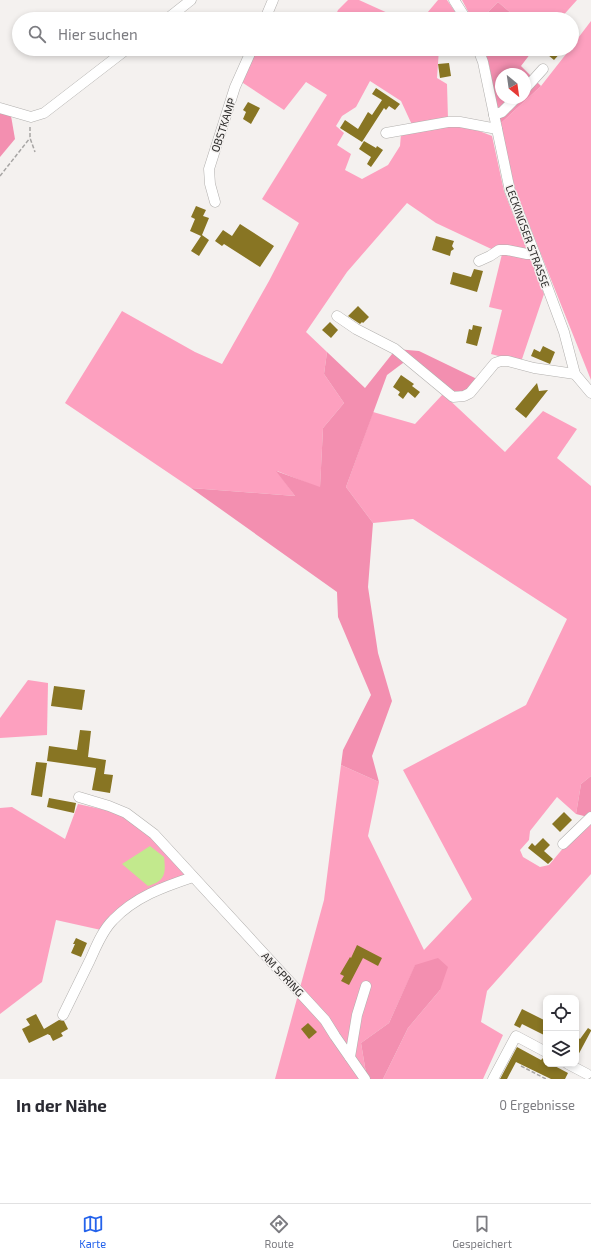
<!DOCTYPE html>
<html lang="de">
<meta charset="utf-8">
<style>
:root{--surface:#fff;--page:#f7f7f7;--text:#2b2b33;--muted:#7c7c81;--line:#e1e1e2;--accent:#2563eb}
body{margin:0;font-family:"Exo 2",sans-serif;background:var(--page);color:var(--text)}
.controls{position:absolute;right:12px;bottom:12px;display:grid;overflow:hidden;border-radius:8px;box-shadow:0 2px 6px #0003}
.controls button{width:36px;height:36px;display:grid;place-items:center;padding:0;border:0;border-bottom:1px solid var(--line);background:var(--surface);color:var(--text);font:20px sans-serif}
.compass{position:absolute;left:495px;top:68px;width:36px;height:36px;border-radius:50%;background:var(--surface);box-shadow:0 2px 6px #0003;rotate:151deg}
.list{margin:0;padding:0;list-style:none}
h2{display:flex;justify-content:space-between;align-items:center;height:52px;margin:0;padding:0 16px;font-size:17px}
h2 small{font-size:13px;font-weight:400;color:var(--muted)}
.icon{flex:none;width:22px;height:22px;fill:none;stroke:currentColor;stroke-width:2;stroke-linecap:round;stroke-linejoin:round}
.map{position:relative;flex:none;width:591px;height:1079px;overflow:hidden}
.search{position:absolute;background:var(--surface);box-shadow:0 2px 6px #0003;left:12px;right:12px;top:12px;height:44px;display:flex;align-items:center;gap:10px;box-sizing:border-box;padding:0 14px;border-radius:22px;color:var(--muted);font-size:15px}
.sheet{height:124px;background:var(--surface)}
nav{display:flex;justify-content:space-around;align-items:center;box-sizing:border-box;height:56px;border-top:1px solid var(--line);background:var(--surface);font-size:11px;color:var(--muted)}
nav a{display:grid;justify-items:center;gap:2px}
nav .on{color:var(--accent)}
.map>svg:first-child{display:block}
.green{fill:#fda0bf}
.forest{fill:#f38fb0;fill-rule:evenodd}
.water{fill:#c2e98d}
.building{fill:#887523}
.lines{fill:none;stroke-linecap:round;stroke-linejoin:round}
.minor-casing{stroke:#b2b0ae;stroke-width:11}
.path{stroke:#a7a5a4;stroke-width:1.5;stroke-dasharray:4 2;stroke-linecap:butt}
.minor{stroke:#fff;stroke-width:10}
.labels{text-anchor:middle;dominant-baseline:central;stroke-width:3;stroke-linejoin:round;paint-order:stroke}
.street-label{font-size:11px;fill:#2b2a29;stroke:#f4f1ef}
</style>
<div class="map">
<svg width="591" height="1079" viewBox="0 0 591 1079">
<rect width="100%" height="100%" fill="#f4f1ef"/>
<g class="green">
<path d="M348,0H359L401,19H334L338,10Z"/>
<path d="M438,0H447L460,19H422Z"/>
<path d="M462,0H577L560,19H518L498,2L481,19H472Z"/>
<path d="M591,21V380L515,189L500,124L541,86L570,49H572V46Z"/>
<path d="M254,49H439L437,78L447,84L448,119L413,127L401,101L370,81L356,107L342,116L336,126L344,133L337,145L351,154L345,170L362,179L388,165L400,146L401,134L442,125H464L492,136L504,191L544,294L521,362L491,354L502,310L489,307L502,254L436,223L407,203L347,272L306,332L327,352L324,374L344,403L323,428L320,488L277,471L295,496L191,488L65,403L122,311L195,352L222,364L269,281L299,223L262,199L327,95L306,82L284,110L240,81Z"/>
<path d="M443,394L505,452L543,411L577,429L557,458L591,486V776L581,784L576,814L557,797L530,831L529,840L520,850L523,857L540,867L549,865L591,815V874L487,991L481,1022L503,1035L483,1079H383L408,1028L440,990L415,966L389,1023L361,1043L367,1079H275L324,900L341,765L379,782L368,836L424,950L472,899L403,770L526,705L567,619L413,519L373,523L346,487L373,412L415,424Z"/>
<path d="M28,680L48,683L47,735L0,738V718Z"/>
<path d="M78,804L124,814L152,836L187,873L185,876L144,894L101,930L56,920L42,982L0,1014V808L12,807L65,839Z"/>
</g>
<g class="forest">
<path d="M498,2L518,19H481Z"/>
<path d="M484,49H534L521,66L541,86L500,124L489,65ZM501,74H525V98H501Z"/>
<path d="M0,108L10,110L15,139L0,157Z"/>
<path d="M396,349L419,351L477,379L469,391H451L411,357L387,375L346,487L373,523L368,587L378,653L392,701L372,756L379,782L341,765L343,750L371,695L338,617L337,592L191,488L295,496L276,471L320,487L323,428L344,403L324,374L327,352L365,388Z"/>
<path d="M591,776V815L588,817L576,814L581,784Z"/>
<path d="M438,958L448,967L440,990L408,1028L383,1079H367L361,1043L389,1023L415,965Z"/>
</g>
<path class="water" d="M150,846L164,857C166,874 165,881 148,886L122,864Z"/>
<g class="building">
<path d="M541,49H564L554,60Z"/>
<path d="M449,63L451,76L440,78L438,64Z"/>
<path d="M376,88L400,104L395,110L389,106L386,110L384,108L362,142L340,128L345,120L358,129L368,112L372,115L382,100L372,94Z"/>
<path d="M248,102L260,108L251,124L243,119L246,112L243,110Z"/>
<path d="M364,141L376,148L377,146L383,150L371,167L367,164L371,157L359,149Z"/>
<path d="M196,206L206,210L203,216L209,218L202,235L209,240L199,256L191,251L201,236L190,231L195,219L191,217Z"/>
<path d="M240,224L274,246L260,267L224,244L222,246L215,241L223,230L232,236Z"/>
<path d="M436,236L454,241L452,246L454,249L451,251L450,256L432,250Z"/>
<path d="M474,269L483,271L477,292L450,284L453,272L471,277Z"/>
<path d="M358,306L369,317L363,323L362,322L360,324L348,316Z"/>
<path d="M330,322L338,330L331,338L322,330Z"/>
<path d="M473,325L482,327L477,346L466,343L469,329L472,330Z"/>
<path d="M543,346L555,352L550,364L531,356L534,349L540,352Z"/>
<path d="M401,375L414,384L412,386L420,392L415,398L408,392L403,399L398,395L400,392L393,387Z"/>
<path d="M537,383L539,391L548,390L526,418L515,409Z"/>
<path d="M54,686L85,690L82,710L51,706Z"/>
<path d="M80,730L91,731L88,757L106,760L104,774L113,775L110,793L92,790L96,768L47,761L49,746L77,750Z"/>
<path d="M36,762L47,763L42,797L31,795Z"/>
<path d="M49,798L76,803L74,813L47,807Z"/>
<path d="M564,812L572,820L560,832L552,824Z"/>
<path d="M543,838L550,845L544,851L553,859L548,864L528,848L532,843L535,846Z"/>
<path d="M76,938L87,943L81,957L71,953L75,944H73Z"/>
<path d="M357,945L382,958L378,966L363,958L349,985L341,981L344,976L340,974L350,957L351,958Z"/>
<path d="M522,1009L546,1021V1036L522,1024L520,1028L514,1025Z"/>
<path d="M36,1014L44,1029L59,1020L64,1021L68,1029L61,1033L63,1036L53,1041L50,1035H49L48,1034L29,1043L22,1029L30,1025L26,1019Z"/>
<path d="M308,1023L317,1032L309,1039L301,1029Z"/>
<path d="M588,1028L591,1030V1031L576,1059V1036L580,1039Z"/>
<path d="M517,1047L541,1060L543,1058H546V1064H551L568,1073L565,1079H551L516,1062L507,1079H500Z"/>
</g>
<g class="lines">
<g class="minor-casing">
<g id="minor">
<path d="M454,0L466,19"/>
<path d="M167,19L191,0"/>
<path d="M265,19L273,0"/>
<path d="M478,49L483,62L510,191L535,254L564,332L575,374L591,393"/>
<path d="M525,89L543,69"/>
<path d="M0,108L31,117L44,113L127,49"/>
<path d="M494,115L502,112L516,98"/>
<path d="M386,133L448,122H460L497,129"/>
<path d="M215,202L210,184L209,169L235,87L252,49"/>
<path d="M479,261L490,256L499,250H507L527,254H535"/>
<path d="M337,316L356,329L395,349L453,397L464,396L470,393L495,363L501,361H508L534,368L575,374"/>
<path d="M79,797L109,806L126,813L154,834L325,1020L335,1036L365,1079"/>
<path d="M563,844L591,817"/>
<path d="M63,1015C72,997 81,978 90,960C96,947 102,931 113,920C135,897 163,887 193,877"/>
<path d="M350,1057L357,1015L366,986"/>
<path d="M568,1064L587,1074"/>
<path d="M493,1079L516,1036L546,1052"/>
</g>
</g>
<g class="path">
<path d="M30,127V138L35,152"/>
<path d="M0,176L30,138"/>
<path d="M521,1066L546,1079"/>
</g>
<use href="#minor" class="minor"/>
</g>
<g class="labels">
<g class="street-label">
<text transform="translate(223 125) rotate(-72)">OBSTKAMP</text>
<text transform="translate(528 236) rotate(70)">LECKINGSER STRASSE</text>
<text transform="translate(283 974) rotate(47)">AM SPRING</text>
</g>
</g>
</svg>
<div class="controls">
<button><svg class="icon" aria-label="locate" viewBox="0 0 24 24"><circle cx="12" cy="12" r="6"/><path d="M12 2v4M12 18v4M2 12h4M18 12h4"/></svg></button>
<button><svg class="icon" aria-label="layers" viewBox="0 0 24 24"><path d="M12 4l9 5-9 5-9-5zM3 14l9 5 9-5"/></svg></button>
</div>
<svg class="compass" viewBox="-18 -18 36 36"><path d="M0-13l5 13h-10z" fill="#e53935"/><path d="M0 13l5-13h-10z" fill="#7c7c81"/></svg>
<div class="search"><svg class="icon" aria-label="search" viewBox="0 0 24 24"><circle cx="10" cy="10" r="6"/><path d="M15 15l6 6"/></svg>Hier suchen</div>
</div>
<section class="sheet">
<h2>In der Nähe<small>0 Ergebnisse</small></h2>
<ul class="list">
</ul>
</section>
<nav>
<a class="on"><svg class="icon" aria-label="map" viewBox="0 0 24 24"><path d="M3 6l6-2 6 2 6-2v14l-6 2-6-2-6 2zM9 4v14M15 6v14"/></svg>Karte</a>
<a><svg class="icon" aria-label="directions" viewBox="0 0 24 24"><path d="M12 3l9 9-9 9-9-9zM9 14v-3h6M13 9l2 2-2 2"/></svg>Route</a>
<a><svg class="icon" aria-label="saved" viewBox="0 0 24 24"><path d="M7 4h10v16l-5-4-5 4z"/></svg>Gespeichert</a>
</nav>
